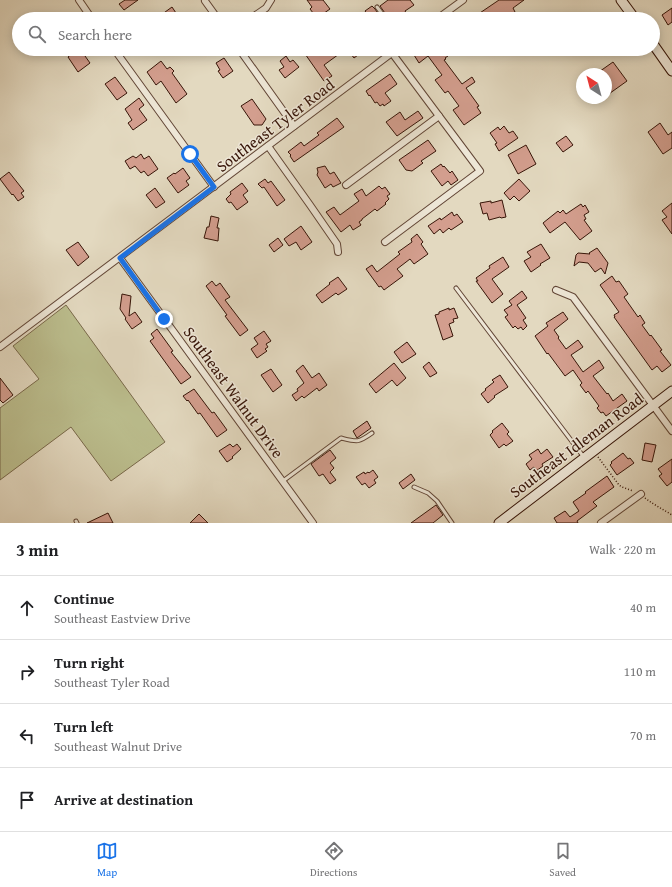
<!DOCTYPE html>
<meta charset="utf-8">
<style>
:root{--surface:#fff;--page:#f6f6f6;--text:#202124;--muted:#757577;--line:#e0e0e0;--accent:#1a73e8}
body{margin:0;font-family:"Gentium Book Plus",serif;background:var(--page);color:var(--text)}
.compass{position:absolute;left:576px;top:68px;width:36px;height:36px;border-radius:50%;background:var(--surface);box-shadow:0 2px 10px #0003;rotate:324deg}
.stop{position:absolute;width:12px;height:12px;margin:-9px;border:3px solid #1a73e8;border-radius:50%;background:#fff}
.stop.end{background:#1a73e8;border-color:#fff;box-shadow:0 1px 4px #0008}
.list{margin:0;padding:0;list-style:none}
h2{display:flex;justify-content:space-between;align-items:center;height:52px;margin:0;padding:0 16px;font-size:17px}
h2 small{font-size:13px;font-weight:400;color:var(--muted)}
.list li{display:grid;grid-template-columns:26px 1fr auto;gap:12px;align-items:center;box-sizing:border-box;height:64px;padding:0 16px;border-top:1px solid var(--line)}
.list b{display:block;font-size:15px;white-space:nowrap}
.list p{margin:0;font-size:13px;white-space:nowrap;color:var(--muted)}
.list em{font-size:13px;font-style:normal;color:var(--muted)}
.icon{flex:none;width:22px;height:22px;fill:none;stroke:currentColor;stroke-width:2;stroke-linecap:round;stroke-linejoin:round}
.map{position:relative;flex:none;width:672px;height:523px;overflow:hidden}
.search{position:absolute;background:var(--surface);box-shadow:0 2px 10px #0003;left:12px;right:12px;top:12px;height:44px;display:flex;align-items:center;gap:10px;box-sizing:border-box;padding:0 14px;border-radius:22px;color:var(--muted);font-size:15px}
.sheet{height:308px;background:var(--surface)}
nav{display:flex;justify-content:space-around;align-items:center;box-sizing:border-box;height:56px;border-top:1px solid var(--line);background:var(--surface);font-size:11px;color:var(--muted)}
nav a{display:grid;justify-items:center;gap:2px}
nav .on{color:var(--accent)}
.map>svg:first-child{display:block}
.green{fill:#bbbd8d;stroke:#79694a}
.building{fill:#d39e8e;stroke:#371508}
.lines{fill:none;stroke-linecap:round;stroke-linejoin:round}
.service-casing{stroke:#624636;stroke-width:5}
.minor-casing{stroke:#624636;stroke-width:8}
.secondary-casing{stroke:#371508;stroke-width:11}
.path{stroke:#371508;stroke-width:1.5;stroke-dasharray:1 2;stroke-linecap:butt}
.service{stroke:#ede6d6;stroke-width:3}
.minor{stroke:#ede6d6;stroke-width:6}
.secondary{stroke:#ede6d6;stroke-width:9}
.route{stroke:#1a73e8;stroke-width:5}
.labels{text-anchor:middle;dominant-baseline:central;stroke-width:3;stroke-linejoin:round;paint-order:stroke}
.street-label{font-size:16px;fill:#371508;stroke:#ede6d6}
</style>
<div class="map">
<svg width="672" height="523" viewBox="0 0 672 523">
<rect width="100%" height="100%" fill="#e3d9c0"/>
<filter id="stains"><feTurbulence type="fractalNoise" baseFrequency=".005" numOctaves="4"/><feColorMatrix values="0 0 0 0 .2 0 0 0 0 .09 0 0 0 0 .02 0 0 0 .5 -.17"/></filter>
<radialGradient id="worn" r=".72"><stop offset=".6" stop-color="#630" stop-opacity="0"/><stop offset="1" stop-color="#630" stop-opacity=".3"/></radialGradient>
<path class="green" d="M66,305L165,442L111,481L71,427L0,480V408L39,379L13,346Z"/>
<g class="building">
<path d="M125,0H138L124,10L119,4Z"/>
<path d="M307,0H323L330,9L317,18L310,9L312,7Z"/>
<path d="M388,0H410L414,5L405,11L410,19H389L380,6Z"/>
<path d="M499,0H524L513,8L515,12L505,19H471Z"/>
<path d="M372,6L375,9L382,19H371L365,11Z"/>
<path d="M172,7L180,19H164L161,15Z"/>
<path d="M672,8V22L668,25L662,15Z"/>
<path d="M64,49H80L90,63L78,72L68,57H69Z"/>
<path d="M306,49H346L324,65L332,76L324,81L303,51Z"/>
<path d="M347,49H366L354,58Z"/>
<path d="M423,49H443L448,56L445,58L446,59L444,60L462,84L472,77L475,82L466,88L479,106L477,107L481,113L464,125L453,110L459,106L448,91L445,93L435,80L442,75L428,56L419,63L414,55Z"/>
<path d="M286,56L290,62L293,60L299,67L285,78L279,70L284,67L280,61Z"/>
<path d="M224,58L233,71L223,78L218,71L220,70L216,63Z"/>
<path d="M161,61L167,69L170,67L174,71L172,73L187,94L176,103L161,81L156,85L147,72Z"/>
<path d="M613,62L627,81L606,96V74H596Z"/>
<path d="M390,74L397,84L385,93L391,101L384,106L383,104L380,106L377,102L375,103L370,95L369,96L366,91Z"/>
<path d="M115,77L127,93L117,100L105,84Z"/>
<path d="M139,98L144,105L139,109L147,120L133,130L128,123L132,120L125,109Z"/>
<path d="M252,99L266,119L262,125H254L241,106Z"/>
<path d="M418,111L423,118L397,136L386,122L400,112L405,120Z"/>
<path d="M337,118L344,127L294,162L290,156L291,155L288,152L301,142L304,146L319,135L317,133Z"/>
<path d="M660,123L668,135L672,132V148L663,154L648,132Z"/>
<path d="M504,126L509,133L513,131L518,138L499,151L495,144L497,143L490,133L498,127L500,130Z"/>
<path d="M566,136L573,145L563,152L556,143Z"/>
<path d="M428,140L436,151L421,161L423,163L412,171L406,170L399,160Z"/>
<path d="M526,145L536,164L518,174L508,155Z"/>
<path d="M141,154L144,159L149,156L158,169L148,176L144,171L141,173L135,166L130,169L125,161L133,156L136,158Z"/>
<path d="M441,164L443,167L444,166L450,173L452,171L458,180L451,185L448,181L442,186L431,171Z"/>
<path d="M325,166L330,174L334,172L341,183L333,187L331,184L325,188L317,175L318,172L317,168Z"/>
<path d="M183,168L190,178L186,181L189,185L178,193L167,178L174,173L175,174Z"/>
<path d="M9,172L24,191L21,193L24,197L18,201L13,194L12,195L0,179Z"/>
<path d="M265,179L268,183L271,181L285,200L277,206L264,187L262,188L258,184Z"/>
<path d="M519,179L530,191L519,201L514,196L510,200L504,193Z"/>
<path d="M242,183L248,191L243,195L248,202L237,210L231,202L229,203L226,199L231,194L230,192Z"/>
<path d="M379,186L382,189L385,187L390,194L387,196L389,199L385,203L386,204L377,211L375,209L362,219V220L359,222L361,225L353,230L350,225L341,232L326,212L334,207L340,215L359,201L354,194L362,189L366,196Z"/>
<path d="M155,188L165,202L156,208L146,195Z"/>
<path d="M502,200L506,217L501,218L500,217L489,220L487,213L483,214L480,203L491,201V203Z"/>
<path d="M672,203V234L662,220L667,217L662,211Z"/>
<path d="M581,204L583,207L585,205L589,212L584,215L586,219L584,220L592,231L580,240L565,222L550,233L543,223L558,211L560,213L563,210L566,214Z"/>
<path d="M452,212L454,216L457,214L463,222L451,230L449,228L443,233L440,229L434,234L428,226L440,218L441,220Z"/>
<path d="M211,216L219,218L217,228H219L218,241L204,238L207,227H209Z"/>
<path d="M301,226L312,242L301,250L296,242L289,246L284,239Z"/>
<path d="M417,234L423,242L421,244L428,254L414,264L410,259L397,269L403,276L384,290L381,286L379,287L366,269L372,265L377,272L400,254L398,252L412,242L411,239Z"/>
<path d="M278,238L283,245L274,252L269,245Z"/>
<path d="M78,242L89,257L78,266L66,250Z"/>
<path d="M541,244L550,258L540,264L541,265L531,272L524,261L531,257L527,252Z"/>
<path d="M597,248L608,263L605,274L601,268L595,272L588,263L579,262L574,266L576,255L578,253L590,254L589,253Z"/>
<path d="M503,257L509,267L492,279L503,294L492,303L476,281H478L476,278L490,268L489,266Z"/>
<path d="M612,276L616,282L619,281L628,294L624,297L638,317L640,315L645,323L642,325L650,336L651,335L662,350L660,351L671,365L662,372L657,366L652,370L614,317H615L614,315L619,312L600,285Z"/>
<path d="M338,277L347,289L338,295L336,293L322,303L316,295L330,284L329,283Z"/>
<path d="M212,281L216,286L220,283L230,297L225,300L248,330L240,336L225,316L227,315L206,286Z"/>
<path d="M522,291L527,298L517,305L526,318L523,320L527,326L523,330L521,327L518,329L515,326L513,328L505,317L508,315L504,310L512,305L509,301Z"/>
<path d="M122,294L131,296L129,316L135,312L142,322L132,329L125,319L126,318L120,309Z"/>
<path d="M449,308V310L454,308L458,318L453,319L454,322L449,324L453,336L443,340L435,315L439,314V312Z"/>
<path d="M563,312L568,319L554,330L559,337L558,338L566,349L578,340L583,347L571,355L583,372L599,360L604,368L593,376L607,394L608,393L613,401L622,394L627,401L606,416L603,412L601,413L597,408L599,406L588,391L586,393L580,385L582,383L573,370L565,376L548,353L547,354L535,336L548,326L546,323Z"/>
<path d="M157,329L173,351L171,352L191,377L181,384L150,341L154,338L151,334Z"/>
<path d="M264,331L271,341L266,344L268,347L265,349L267,351L257,358L251,349L258,344L254,338Z"/>
<path d="M407,342L416,354L402,363L394,352Z"/>
<path d="M429,362L437,373L430,377L423,367Z"/>
<path d="M394,363L406,378L397,386L392,380L376,393L369,384Z"/>
<path d="M303,365L312,378L319,373L327,385L319,391L317,388L304,398L302,396L296,401L292,395L298,391L297,389L304,383L296,371Z"/>
<path d="M271,369L282,385L273,392L261,375Z"/>
<path d="M500,375L508,387L494,396L495,397L488,403L481,394L486,390L485,389L494,382L492,380Z"/>
<path d="M0,378L13,395L3,403L0,400Z"/>
<path d="M194,389L212,413L214,412L227,430L217,437L200,413L198,414L188,400L187,401L183,396Z"/>
<path d="M367,421L371,428L357,438L353,431Z"/>
<path d="M502,423L509,432L507,434L513,441L506,446L504,444L499,448L490,435L493,432L492,431Z"/>
<path d="M645,443L656,445L652,462L642,460Z"/>
<path d="M230,444L233,447L237,444L241,449L232,457L233,458L227,462L219,451Z"/>
<path d="M538,449L541,454L547,449L553,457L542,464L543,466L536,471L534,467L530,470L526,464L532,459L529,455Z"/>
<path d="M330,450L336,458L330,463L334,468L330,472L336,480L330,484L323,474L319,476L311,464Z"/>
<path d="M623,453L628,459L630,458L634,463L617,475L610,465L612,463L611,462Z"/>
<path d="M672,459V482L667,486L659,476L662,474L658,469Z"/>
<path d="M373,470L378,477L374,480L376,483L369,488L365,483L362,485L356,477L364,472L365,474L368,472L369,473Z"/>
<path d="M411,474L415,480L403,489L399,483Z"/>
<path d="M607,476L614,487L593,502L597,506L577,521L578,523H557L554,518L565,511L570,517L579,511L573,502L586,493L585,492Z"/>
<path d="M436,505L443,515L433,523H411Z"/>
<path d="M108,513L113,523H87Z"/>
<path d="M199,514L208,523H190Z"/>
</g>
<g class="lines">
<g class="service-casing">
<g id="service">
<path d="M377,7L386,19"/>
<path d="M456,288L583,456"/>
<path d="M283,481L341,438C357,442 358,443 372,433"/>
<path d="M414,487L428,493L437,501L452,523"/>
<path d="M76,521L77,523"/>
</g>
</g>
<g class="minor-casing">
<g id="minor">
<path d="M79,0L92,19"/>
<path d="M205,1L218,19"/>
<path d="M250,19L266,8L271,0"/>
<path d="M437,19L463,0"/>
<path d="M114,49L214,187"/>
<path d="M239,49L294,126"/>
<path d="M268,146L310,205L337,244L338,252"/>
<path d="M346,185L439,116"/>
<path d="M385,242L480,171L392,53"/>
<path d="M120,258L313,523"/>
<path d="M556,290L573,297L672,431"/>
<path d="M0,347L397,49"/>
<path d="M601,523L641,494"/>
</g>
</g>
<g class="secondary-casing">
<g id="secondary">
<path d="M621,0L635,19"/>
<path d="M653,44L672,71"/>
<path d="M499,523L672,391"/>
</g>
</g>
<g class="path">
<path d="M598,457L619,485L622,487L633,491"/>
<path d="M645,498L652,503L672,515"/>
</g>
<use href="#service" class="service"/>
<use href="#minor" class="minor"/>
<use href="#secondary" class="secondary"/>
</g>
<g class="lines">
<path class="route" d="M164,319L120,258L214,187L190,154"/>
</g>
<g class="labels">
<g class="street-label">
<text transform="translate(275 125) rotate(-37)">Southeast Tyler Road</text>
<text transform="translate(234 392) rotate(54)">Southeast Walnut Drive</text>
<text transform="translate(576 445) rotate(-37)">Southeast Idleman Road</text>
</g>
</g>
<rect width="100%" height="100%" filter="url(#stains)"/>
<rect width="100%" height="100%" fill="url(#worn)"/>
</svg>
<svg class="compass" viewBox="-18 -18 36 36"><path d="M0-13l5 13h-10z" fill="#e53935"/><path d="M0 13l5-13h-10z" fill="#757577"/></svg>
<div class="stop" style="left:190px;top:154px"></div>
<div class="stop end" style="left:164px;top:319px"></div>
<div class="search"><svg class="icon" aria-label="search" viewBox="0 0 24 24"><circle cx="10" cy="10" r="6"/><path d="M15 15l6 6"/></svg>Search here</div>
</div>
<section class="sheet">
<h2>3 min<small>Walk · 220 m</small></h2>
<ul class="list">
<li><svg class="icon" aria-label="ahead" viewBox="0 0 24 24"><path d="M12 20V5M6 11l6-6 6 6"/></svg><div><b>Continue</b><p>Southeast Eastview Drive</p></div><em>40 m</em></li>
<li><svg class="icon" aria-label="right" viewBox="0 0 24 24"><path d="M7 20v-9h11M14 6l5 5-5 5"/></svg><div><b>Turn right</b><p>Southeast Tyler Road</p></div><em>110 m</em></li>
<li><svg class="icon" aria-label="left" viewBox="0 0 24 24"><path d="M17 20v-9H6M10 6l-5 5 5 5"/></svg><div><b>Turn left</b><p>Southeast Walnut Drive</p></div><em>70 m</em></li>
<li><svg class="icon" aria-label="arrive" viewBox="0 0 24 24"><path d="M6 21V4h12l-3 4 3 4H6"/></svg><div><b>Arrive at destination</b></div></li>
</ul>
</section>
<nav>
<a class="on"><svg class="icon" aria-label="map" viewBox="0 0 24 24"><path d="M3 6l6-2 6 2 6-2v14l-6 2-6-2-6 2zM9 4v14M15 6v14"/></svg>Map</a>
<a><svg class="icon" aria-label="directions" viewBox="0 0 24 24"><path d="M12 3l9 9-9 9-9-9zM9 14v-3h6M13 9l2 2-2 2"/></svg>Directions</a>
<a><svg class="icon" aria-label="saved" viewBox="0 0 24 24"><path d="M7 4h10v16l-5-4-5 4z"/></svg>Saved</a>
</nav>
